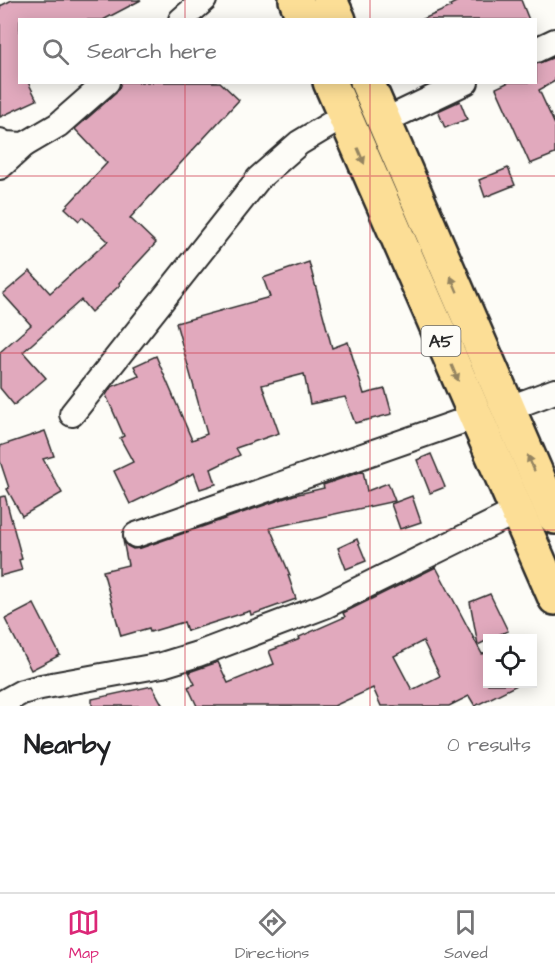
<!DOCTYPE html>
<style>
:root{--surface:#fff;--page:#f6f6f6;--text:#202124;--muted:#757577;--line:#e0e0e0;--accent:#db2777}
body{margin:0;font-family:"Architects Daughter",sans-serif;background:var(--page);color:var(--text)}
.controls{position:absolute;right:18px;bottom:18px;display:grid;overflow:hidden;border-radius:0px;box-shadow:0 3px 15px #0003}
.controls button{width:54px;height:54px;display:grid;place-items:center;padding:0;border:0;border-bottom:2px solid var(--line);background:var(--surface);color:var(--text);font:30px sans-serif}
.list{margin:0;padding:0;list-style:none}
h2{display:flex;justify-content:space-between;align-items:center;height:78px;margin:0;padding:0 24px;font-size:26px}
h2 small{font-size:20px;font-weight:400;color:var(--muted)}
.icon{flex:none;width:33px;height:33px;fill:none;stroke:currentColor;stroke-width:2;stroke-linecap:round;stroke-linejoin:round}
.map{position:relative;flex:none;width:555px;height:706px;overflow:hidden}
.search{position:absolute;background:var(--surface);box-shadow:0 3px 15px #0003;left:18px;right:18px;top:18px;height:66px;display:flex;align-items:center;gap:15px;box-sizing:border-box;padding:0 21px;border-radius:0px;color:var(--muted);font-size:22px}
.sheet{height:186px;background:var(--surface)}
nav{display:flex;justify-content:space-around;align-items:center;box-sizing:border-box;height:84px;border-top:2px solid var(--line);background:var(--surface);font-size:16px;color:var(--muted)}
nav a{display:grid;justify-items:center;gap:3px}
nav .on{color:var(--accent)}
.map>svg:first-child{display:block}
.building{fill:#e1a9bd;stroke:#2b2b2b;stroke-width:1.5;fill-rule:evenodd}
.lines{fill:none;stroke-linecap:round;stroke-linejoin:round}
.minor-casing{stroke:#2b2b2b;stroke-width:28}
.highway-casing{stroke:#2b2b2b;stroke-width:38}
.minor{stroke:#fdfcf7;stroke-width:24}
.highway{stroke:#fcde96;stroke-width:33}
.oneway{fill:#948460}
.grid{fill:none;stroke:#d1495b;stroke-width:1.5;stroke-opacity:0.55}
.labels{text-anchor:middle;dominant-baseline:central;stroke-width:5;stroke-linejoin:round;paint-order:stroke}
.shield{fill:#fdfcf7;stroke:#6a6a68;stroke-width:1.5}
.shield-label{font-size:18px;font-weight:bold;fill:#2b2b2b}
</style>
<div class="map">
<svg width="555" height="706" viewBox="0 0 555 706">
<rect width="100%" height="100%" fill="#fdfcf7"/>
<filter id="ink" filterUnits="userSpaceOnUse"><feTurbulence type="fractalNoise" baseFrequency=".0167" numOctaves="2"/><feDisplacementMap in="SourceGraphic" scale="12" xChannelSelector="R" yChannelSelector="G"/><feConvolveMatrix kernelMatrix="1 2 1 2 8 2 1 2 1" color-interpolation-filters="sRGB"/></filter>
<g filter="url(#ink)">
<g class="building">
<path d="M12,0H141L103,20H20V82H28L37,100L0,117V6Z"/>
<path d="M460,0H521L529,20H421L451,7L450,5Z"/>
<path d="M555,57V81L539,90L555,125V154L530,164L496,88L509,82H536V64Z"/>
<path d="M121,82H220L239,100L130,218L156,243L119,283L120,285L91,312L81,300L23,352L46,378L14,405L0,388V352L31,325L3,294L30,271L50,293L108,241L82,217L79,221L65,208L107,163L75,129L116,93Z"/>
<path d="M460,101L467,119L445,128L438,111Z"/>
<path d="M508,168L515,185L485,197L479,180Z"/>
<path d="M309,262L332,348L348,342L364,394L385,389L392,414L355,423L345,397L310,404L304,374L262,385L279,433L236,448L240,455L211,469L216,484L200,489L194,473L130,504L114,471L133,462L120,438L124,436L106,395L111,387L139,376L134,366L156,356L192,440L207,434L176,323L270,297L263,278Z"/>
<path d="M45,431L54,456L43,459L62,493L22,516L7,489L9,488L0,461V446Z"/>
<path d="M431,454L445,487L430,493L417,460Z"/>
<path d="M363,471L367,491L388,483L395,501L270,528L290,575H288L296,599L251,615L250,611L187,631L184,622L150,632L149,628L121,636L103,571L128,565L123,540L127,546L133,549L141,548L294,495L324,488L323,485Z"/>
<path d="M5,496L22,559L19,560L22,570L0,576V497Z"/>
<path d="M412,496L421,522L400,529L391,504Z"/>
<path d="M357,539L366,561L346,569L338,548Z"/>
<path d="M436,567L482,654L488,653V684H519L475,706L469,696L449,706H381L373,688L334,706H197L188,687L195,684L189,672L218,662L228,683L274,664L269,651L300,639L299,637L345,617L343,613ZM423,641L440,676L412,690L394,656Z"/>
<path d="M490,594L508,631L488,639V640L478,645L470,602Z"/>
<path d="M34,604L60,655L31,670L5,619Z"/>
<path d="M152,686L163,706H92V699Z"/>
</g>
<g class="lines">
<g class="minor-casing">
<g id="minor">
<path d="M181,20L204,0"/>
<path d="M536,50L555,41"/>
<path d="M384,121L466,82"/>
<path d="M0,141L5,144L24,145L58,125L107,82"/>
<path d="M0,167L24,145"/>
<path d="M507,409L555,391"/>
<path d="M72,414L259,178L299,143L344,116"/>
<path d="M136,535L474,417"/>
<path d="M0,704L22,692L41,687L162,665L198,654L325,606L517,511"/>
</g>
</g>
<g class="highway-casing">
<g id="highway">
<path d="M296,0L304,20"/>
<path d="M330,0L339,20"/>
<path d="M330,82L555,598"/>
<path d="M367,82L555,517"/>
</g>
</g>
<use href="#minor" class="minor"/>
<use href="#highway" class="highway"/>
</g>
<defs><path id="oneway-solid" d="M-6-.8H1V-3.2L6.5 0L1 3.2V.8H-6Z" transform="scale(1.5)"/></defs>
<g class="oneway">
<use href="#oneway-solid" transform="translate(361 156) rotate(67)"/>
<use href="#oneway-solid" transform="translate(454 284) rotate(-113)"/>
<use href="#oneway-solid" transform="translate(455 373) rotate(67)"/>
<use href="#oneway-solid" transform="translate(531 463) rotate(-114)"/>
</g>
</g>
<path class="grid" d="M185,0V20M370,0V20M185,82V706M370,82V706M0,176H555M0,353H555M0,530H555"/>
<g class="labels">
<rect class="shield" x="421.5" y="326" width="39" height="30" rx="4.5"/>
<g class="shield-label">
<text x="441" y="341">A5</text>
</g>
</g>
</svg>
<div class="controls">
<button><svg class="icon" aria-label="locate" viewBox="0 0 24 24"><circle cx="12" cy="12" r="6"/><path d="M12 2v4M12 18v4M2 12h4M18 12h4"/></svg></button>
</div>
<div class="search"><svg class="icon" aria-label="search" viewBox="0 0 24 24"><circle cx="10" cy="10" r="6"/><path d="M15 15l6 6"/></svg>Search here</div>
</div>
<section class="sheet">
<h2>Nearby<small>0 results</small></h2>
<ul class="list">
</ul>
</section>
<nav>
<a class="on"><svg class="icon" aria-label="map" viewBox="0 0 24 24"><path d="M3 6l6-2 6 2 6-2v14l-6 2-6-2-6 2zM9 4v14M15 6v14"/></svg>Map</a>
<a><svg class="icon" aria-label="directions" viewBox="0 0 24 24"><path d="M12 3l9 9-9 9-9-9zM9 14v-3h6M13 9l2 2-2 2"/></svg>Directions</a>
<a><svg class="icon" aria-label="saved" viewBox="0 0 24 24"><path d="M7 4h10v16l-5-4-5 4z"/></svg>Saved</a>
</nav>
